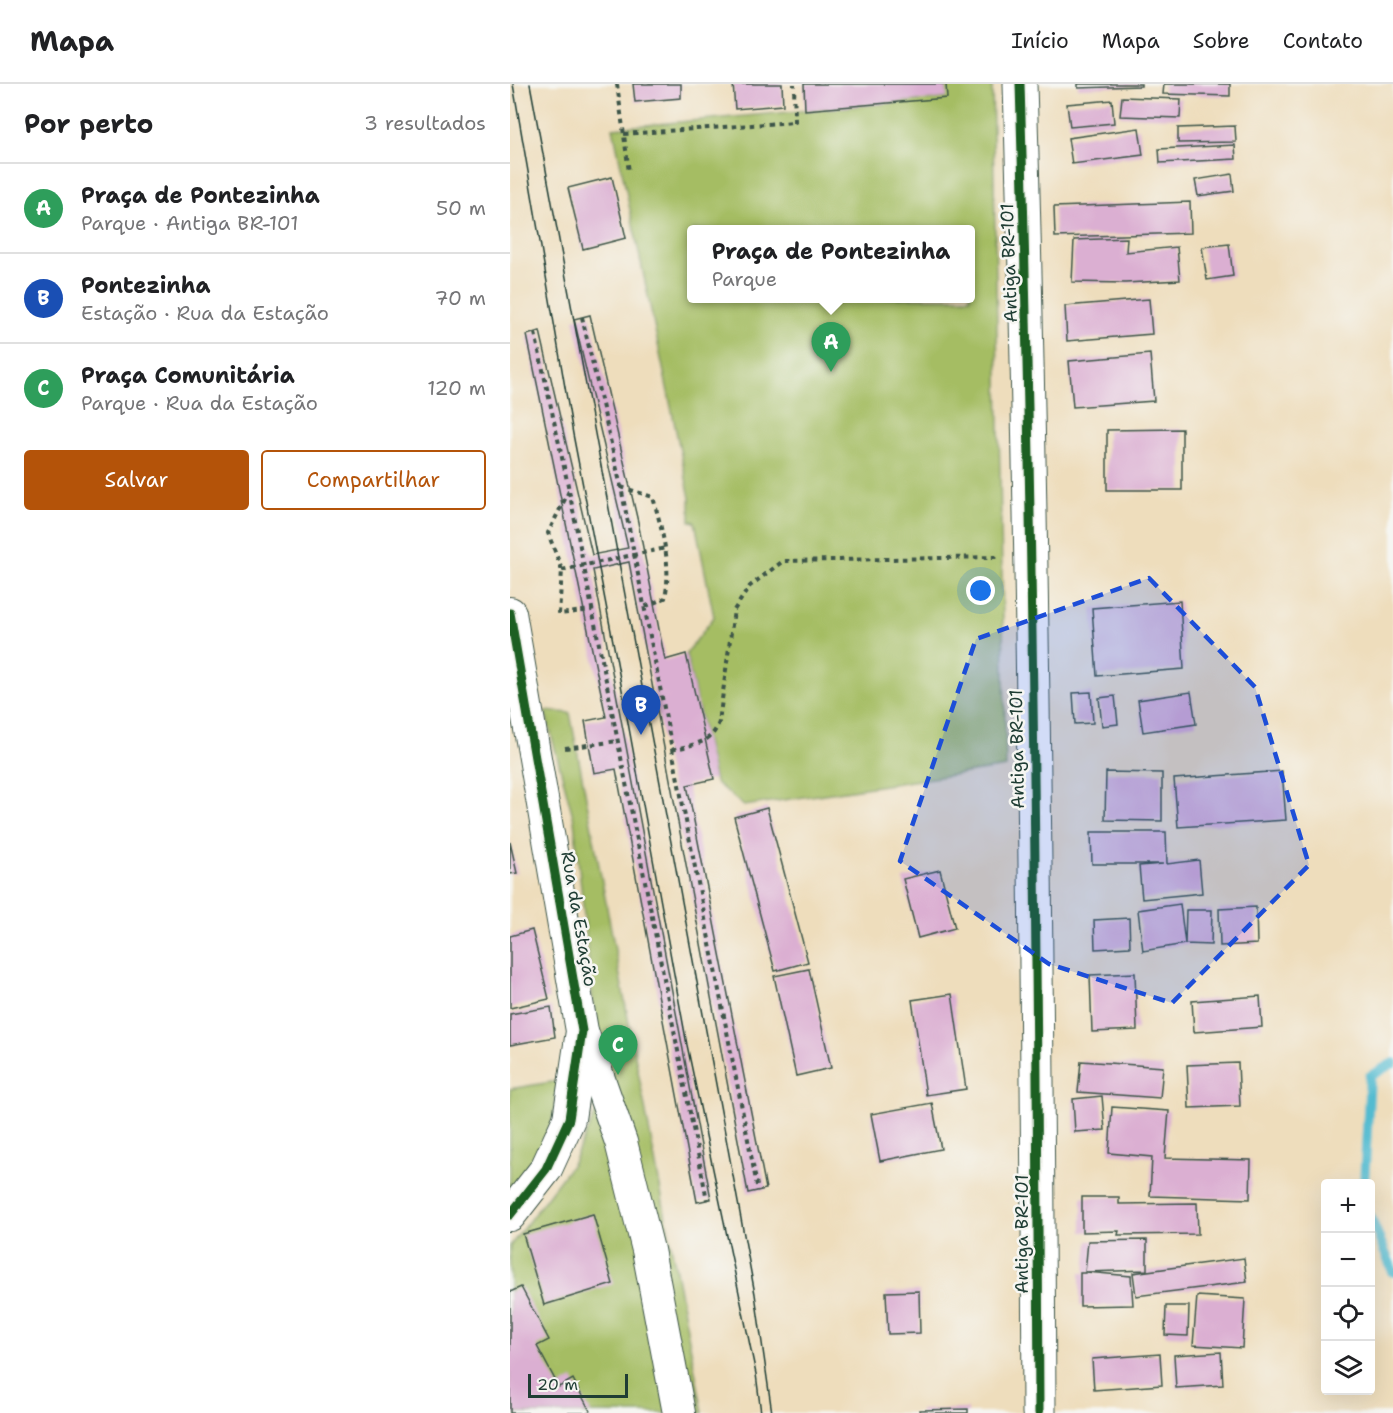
<!DOCTYPE html>
<html lang="pt">
<meta charset="utf-8">
<style>
:root{--surface:#fff;--page:#f6f6f6;--text:#202124;--muted:#757577;--line:#e0e0e0;--accent:#b45309}
body{margin:0;font-family:"Shantell Sans",sans-serif;background:var(--page);color:var(--text)}
.controls{position:absolute;right:18px;bottom:18px;display:grid;overflow:hidden;border-radius:6px;box-shadow:0 6px 24px #0002}
.controls button{width:54px;height:54px;display:grid;place-items:center;padding:0;border:0;border-bottom:2px solid var(--line);background:var(--surface);color:var(--text);font:30px sans-serif}
.scale{position:absolute;left:18px;bottom:15px;width:100px;box-sizing:border-box;padding-left:6px;border:3px solid #1f3d34;border-top:0;font-size:16px;line-height:21px;white-space:nowrap;color:#1f3d34;-webkit-text-stroke:4px #f6f6f2;paint-order:stroke}
.you{position:absolute;left:471px;top:507px;width:21px;height:21px;margin:-15px;border:4px solid #fff;border-radius:50%;background:#1a73e8;box-shadow:0 0 0 9px #1a73e833}
.badge{display:grid;place-items:center;width:39px;height:39px;border-radius:50%;background:var(--accent);color:#fff;font-size:20px;font-weight:700}
.pin{position:absolute;translate:-50% -50px;filter:drop-shadow(0 2px 3px #0008)}
.pin::after{content:'';position:absolute;top:32px;width:21px;height:18px;background:inherit;clip-path:polygon(0 0,100% 0,50% 100%)}
.popup{position:absolute;left:177px;top:141px;width:288px;height:78px;box-sizing:border-box;display:grid;place-content:center;border-radius:6px;background:var(--surface);filter:drop-shadow(0 2px 4px #0005);font-size:20px;white-space:nowrap;color:var(--muted)}
.popup b{font-size:22px;color:var(--text)}
.popup::after{content:'';position:absolute;left:50%;top:100%;margin-left:-12px;border:12px solid transparent;border-top-color:var(--surface)}
.list{margin:0;padding:0;list-style:none}
h2{display:flex;justify-content:space-between;align-items:center;height:78px;margin:0;padding:0 24px;font-size:26px}
h2 small{font-size:20px;font-weight:400;color:var(--muted)}
.list li{display:grid;grid-template-columns:39px 1fr auto;gap:18px;align-items:center;box-sizing:border-box;height:90px;padding:0 24px;border-top:2px solid var(--line)}
.list b{display:block;font-size:22px;white-space:nowrap}
.list p{margin:0;font-size:20px;white-space:nowrap;color:var(--muted)}
.list em{font-size:20px;font-style:normal;color:var(--muted)}
.actions{display:flex;gap:12px;padding:18px 24px}
.actions a{flex:1;padding:14px 0;border:2px solid var(--accent);border-radius:6px;text-align:center;font-size:21px;color:var(--accent)}
.actions .main{background:var(--accent);color:#fff}
.icon{flex:none;width:33px;height:33px;fill:none;stroke:currentColor;stroke-width:2;stroke-linecap:round;stroke-linejoin:round}
.map{position:relative;flex:none;width:883px;height:1329px;overflow:hidden}
header{display:flex;align-items:center;gap:36px;box-sizing:border-box;height:84px;padding:0 30px;background:var(--surface);border-bottom:2px solid var(--line)}
header strong{font-size:28px}
nav{display:flex;gap:33px;margin-inline-start:auto;font-size:21px}
main{display:flex}
aside{flex:1;background:var(--surface)}
.map>svg:first-child{display:block}
.green{fill:#a5bd63;stroke:#627d4c;stroke-width:1.5;fill-rule:evenodd}
.lines{fill:none;stroke-linecap:round;stroke-linejoin:round}
.stream{stroke:#53bbd0;stroke-width:10}
.building{fill:#dbafd2}
.minor-casing{stroke:#3e5548;stroke-width:34}
.major-casing{stroke:#3e5548;stroke-width:35}
.path{stroke:#3e5548;stroke-width:4;stroke-dasharray:4.5 4.5;stroke-linecap:butt}
.minor{stroke:#fff;stroke-width:32}
.major{stroke:#fff;stroke-width:33}
.tram{stroke:#1f3d34;stroke-width:1.5}
.path-bridge{stroke:#3e5548;stroke-width:4;stroke-dasharray:4.5 4.5;stroke-linecap:butt}
.cycleway-casing{stroke:#f6f6f2;stroke-width:13}
.cycleway{stroke:#1b5e20;stroke-width:9}
.marked{fill:#1d4ed8;fill-opacity:0.2;stroke:#1d4ed8;stroke-width:4.5;stroke-dasharray:12 8;stroke-linejoin:round}
.labels{text-anchor:middle;dominant-baseline:central;stroke-width:5;stroke-linejoin:round;paint-order:stroke}
.street-label{font-size:18px;fill:#1f3d34;stroke:#f6f6f2}
</style>
<header>
<strong>Mapa</strong>
<nav><a>Início</a><a>Mapa</a><a>Sobre</a><a>Contato</a></nav>
</header>
<main>
<aside>
<h2>Por perto<small>3 resultados</small></h2>
<ul class="list">
<li><span class="badge" style="background:#2e9e5b">A</span><div><b>Praça de Pontezinha</b><p>Parque · Antiga BR-101</p></div><em>50 m</em></li>
<li><span class="badge" style="background:#1a4fb4">B</span><div><b>Pontezinha</b><p>Estação · Rua da Estação</p></div><em>70 m</em></li>
<li><span class="badge" style="background:#2e9e5b">C</span><div><b>Praça Comunitária</b><p>Parque · Rua da Estação</p></div><em>120 m</em></li>
</ul>
<div class="actions"><a class="main">Salvar</a><a>Compartilhar</a></div>
</aside>
<div class="map">
<svg width="883" height="1329" viewBox="0 0 883 1329">
<rect width="100%" height="100%" fill="#f6f6f2"/>
<filter id="ink" filterUnits="userSpaceOnUse"><feTurbulence type="fractalNoise" baseFrequency=".0167" numOctaves="2"/><feDisplacementMap in="SourceGraphic" scale="12" xChannelSelector="R" yChannelSelector="G"/><feConvolveMatrix kernelMatrix="1 2 1 2 8 2 1 2 1" color-interpolation-filters="sRGB"/></filter>
<filter id="wash" filterUnits="userSpaceOnUse"><feTurbulence type="fractalNoise" baseFrequency=".008" numOctaves="4" result="noise"/><feDisplacementMap in="SourceGraphic" scale="24" xChannelSelector="R" yChannelSelector="G"/><feGaussianBlur stdDeviation="1.35" result="paint"/><feColorMatrix in="noise" values="0 0 0 0 0 0 0 0 0 0 0 0 0 0 0 0 0 1.4 0 .05"/><feComposite in="paint" operator="in"/></filter>
<g filter="url(#wash)">
<rect width="100%" height="100%" fill="#eeddbc"/>
<g class="green">
<path d="M436,0H482L496,683L234,722L205,698L176,570L204,533L185,438L180,437V414L103,44L436,14ZM182,146H460V214H182Z"/>
<path d="M35,627L60,629L193,1329H0V1162L62,1080L87,1026V956L64,736Z"/>
<path d="M48,997L42,1039L17,1090L0,1107V1005Z"/>
</g>
<g class="lines">
<g class="stream">
<path d="M854,1100L860,992L883,979"/>
<path d="M860,1132L883,1188"/>
</g>
</g>
<g id="blocks">
<g class="building">
<path d="M123,0H171V14L125,18Z"/>
<path d="M223,0H272L273,21L225,25Z"/>
<path d="M294,0H436L437,14L295,26Z"/>
<path d="M568,0H631V2L568,4Z"/>
<path d="M654,0H720V12L653,10Z"/>
<path d="M612,13L671,15L670,34L610,32Z"/>
<path d="M602,16L604,39L560,43L557,20Z"/>
<path d="M725,42L726,58L668,59V44Z"/>
<path d="M629,44L633,71L562,80L558,54Z"/>
<path d="M725,61L726,75L650,79L649,65Z"/>
<path d="M722,90L724,107L688,112L685,96Z"/>
<path d="M102,93L116,154L73,165L58,104Z"/>
<path d="M680,118L681,149L545,153L544,123Z"/>
<path d="M617,154L616,168L667,163L670,196L615,199L562,198L564,156Z"/>
<path d="M719,160L723,192L697,196L692,163Z"/>
<path d="M639,215L642,250L557,257L555,222Z"/>
<path d="M80,231L128,438L155,576L176,570L204,695L177,701L256,1105L238,1109L119,478L83,486L201,1115L187,1118L106,685L84,689L75,637L96,633L17,251L30,247L82,471L118,464L64,235Z"/>
<path d="M640,270L644,317L563,323L559,277Z"/>
<path d="M672,345V406H597V346Z"/>
<path d="M670,517L674,585L587,592L582,524Z"/>
<path d="M581,608L583,639L565,640L563,609Z"/>
<path d="M681,608L686,640L633,648L628,616Z"/>
<path d="M605,612L608,640L592,642L589,614Z"/>
<path d="M772,687L776,736L668,743L664,695Z"/>
<path d="M596,688L652,689V737L595,736Z"/>
<path d="M257,724L298,878L265,887L224,733Z"/>
<path d="M581,748H656L657,780L689,776L692,809L632,815L629,782L653,780H582Z"/>
<path d="M0,758L7,789L0,790Z"/>
<path d="M430,786L445,844L408,854L393,795Z"/>
<path d="M670,820L675,860L676,826H702L701,861L675,860L633,867L628,826Z"/>
<path d="M746,823L747,860L710,862L709,825Z"/>
<path d="M619,834L620,863L585,865L584,836Z"/>
<path d="M22,846L39,915L0,924V852Z"/>
<path d="M299,885L321,984L286,992L264,892Z"/>
<path d="M625,889L627,946L582,948L580,891Z"/>
<path d="M442,910L456,1005L416,1011L402,916Z"/>
<path d="M750,912L752,943L684,948L682,917Z"/>
<path d="M41,923L45,953L0,961V930Z"/>
<path d="M571,977L653,983L650,1014L568,1008Z"/>
<path d="M728,979L730,1022L679,1024L677,981Z"/>
<path d="M592,1012L595,1046L565,1048L563,1015Z"/>
<path d="M422,1019L431,1065L370,1077L361,1030Z"/>
<path d="M602,1023L659,1027L655,1074L741,1076L740,1115L640,1112L642,1073L599,1069Z"/>
<path d="M572,1113H609V1120L687,1119L688,1150L608,1151L609,1147L572,1148Z"/>
<path d="M83,1130L103,1200L34,1221L13,1150Z"/>
<path d="M637,1156V1186L576,1188L621,1192L623,1221L570,1222V1189H575L578,1157Z"/>
<path d="M734,1174L737,1198L626,1212L623,1189Z"/>
<path d="M11,1203L39,1256L27,1262L49,1303L63,1295L81,1329H0V1208Z"/>
<path d="M409,1207L410,1249L378,1250L376,1208Z"/>
<path d="M687,1212L735,1215L732,1264L683,1261Z"/>
<path d="M656,1222H679L678,1252L655,1251Z"/>
<path d="M711,1268L713,1301L666,1304L664,1271Z"/>
<path d="M650,1270L652,1301L584,1306L582,1275Z"/>
<path d="M458,1325V1329H410V1326Z"/>
</g>
</g>
</g>
<g filter="url(#ink)">
<use href="#blocks" fill-opacity="0" stroke="#3e5548" stroke-width="1.5"/>
<g class="lines">
<g class="minor-casing">
<g id="minor">
<path d="M0,529L72,947L59,1035L36,1085L0,1131"/>
<path d="M73,950L111,1058L138,1166L169,1329"/>
</g>
</g>
<g class="major-casing">
<path id="major" d="M510,0C523,443 527,886 529,1329"/>
</g>
<g class="path">
<path d="M107,0L119,88"/>
<path d="M114,50L285,38L284,0"/>
<path d="M72,233L111,403L248,1107"/>
<path d="M25,249L59,406L197,1116"/>
<path d="M111,403L143,413C152,447 162,480 155,514L134,523"/>
<path d="M59,407L38,449L52,486L49,530L82,526"/>
<path d="M55,664L108,657"/>
<path d="M162,666C183,660 202,660 209,638L224,526L240,502L273,477L487,473"/>
</g>
<use href="#minor" class="minor"/>
<use href="#major" class="major"/>
<g class="tram">
<path d="M3,0L63,350L106,573L177,961L246,1290L251,1329"/>
<path d="M20,0L245,1210L262,1329"/>
</g>
<path class="path-bridge" d="M52,486L156,464"/>
<g class="cycleway-casing">
<g id="cycleway">
<path d="M510,0C523,443 527,886 529,1329"/>
<path d="M0,529L72,947L59,1035L36,1085L0,1131"/>
</g>
</g>
<use href="#cycleway" class="cycleway"/>
</g>
</g>
<path class="marked" d="M639,494L745,603L799,781L662,919L539,880L390,777L466,555Z"/>
<g class="labels">
<g class="street-label">
<text transform="translate(499 179) rotate(-92)">Antiga BR-101</text>
<text transform="translate(507 665) rotate(-91)">Antiga BR-101</text>
<text transform="translate(69 835) rotate(80)">Rua da Estação</text>
<text transform="translate(512 1150) rotate(-90)">Antiga BR-101</text>
</g>
</g>
</svg>
<div class="controls">
<button>+</button>
<button>−</button>
<button><svg class="icon" aria-label="locate" viewBox="0 0 24 24"><circle cx="12" cy="12" r="6"/><path d="M12 2v4M12 18v4M2 12h4M18 12h4"/></svg></button>
<button><svg class="icon" aria-label="layers" viewBox="0 0 24 24"><path d="M12 4l9 5-9 5-9-5zM3 14l9 5 9-5"/></svg></button>
</div>
<div class="scale">20 m</div>
<div class="you"></div>
<div class="pin badge" style="left:321px;top:288px;background:#2e9e5b">A</div>
<div class="popup"><b>Praça de Pontezinha</b>Parque</div>
<div class="pin badge" style="left:131px;top:651px;background:#1a4fb4">B</div>
<div class="pin badge" style="left:108px;top:991px;background:#2e9e5b">C</div>
</div>
</main>
